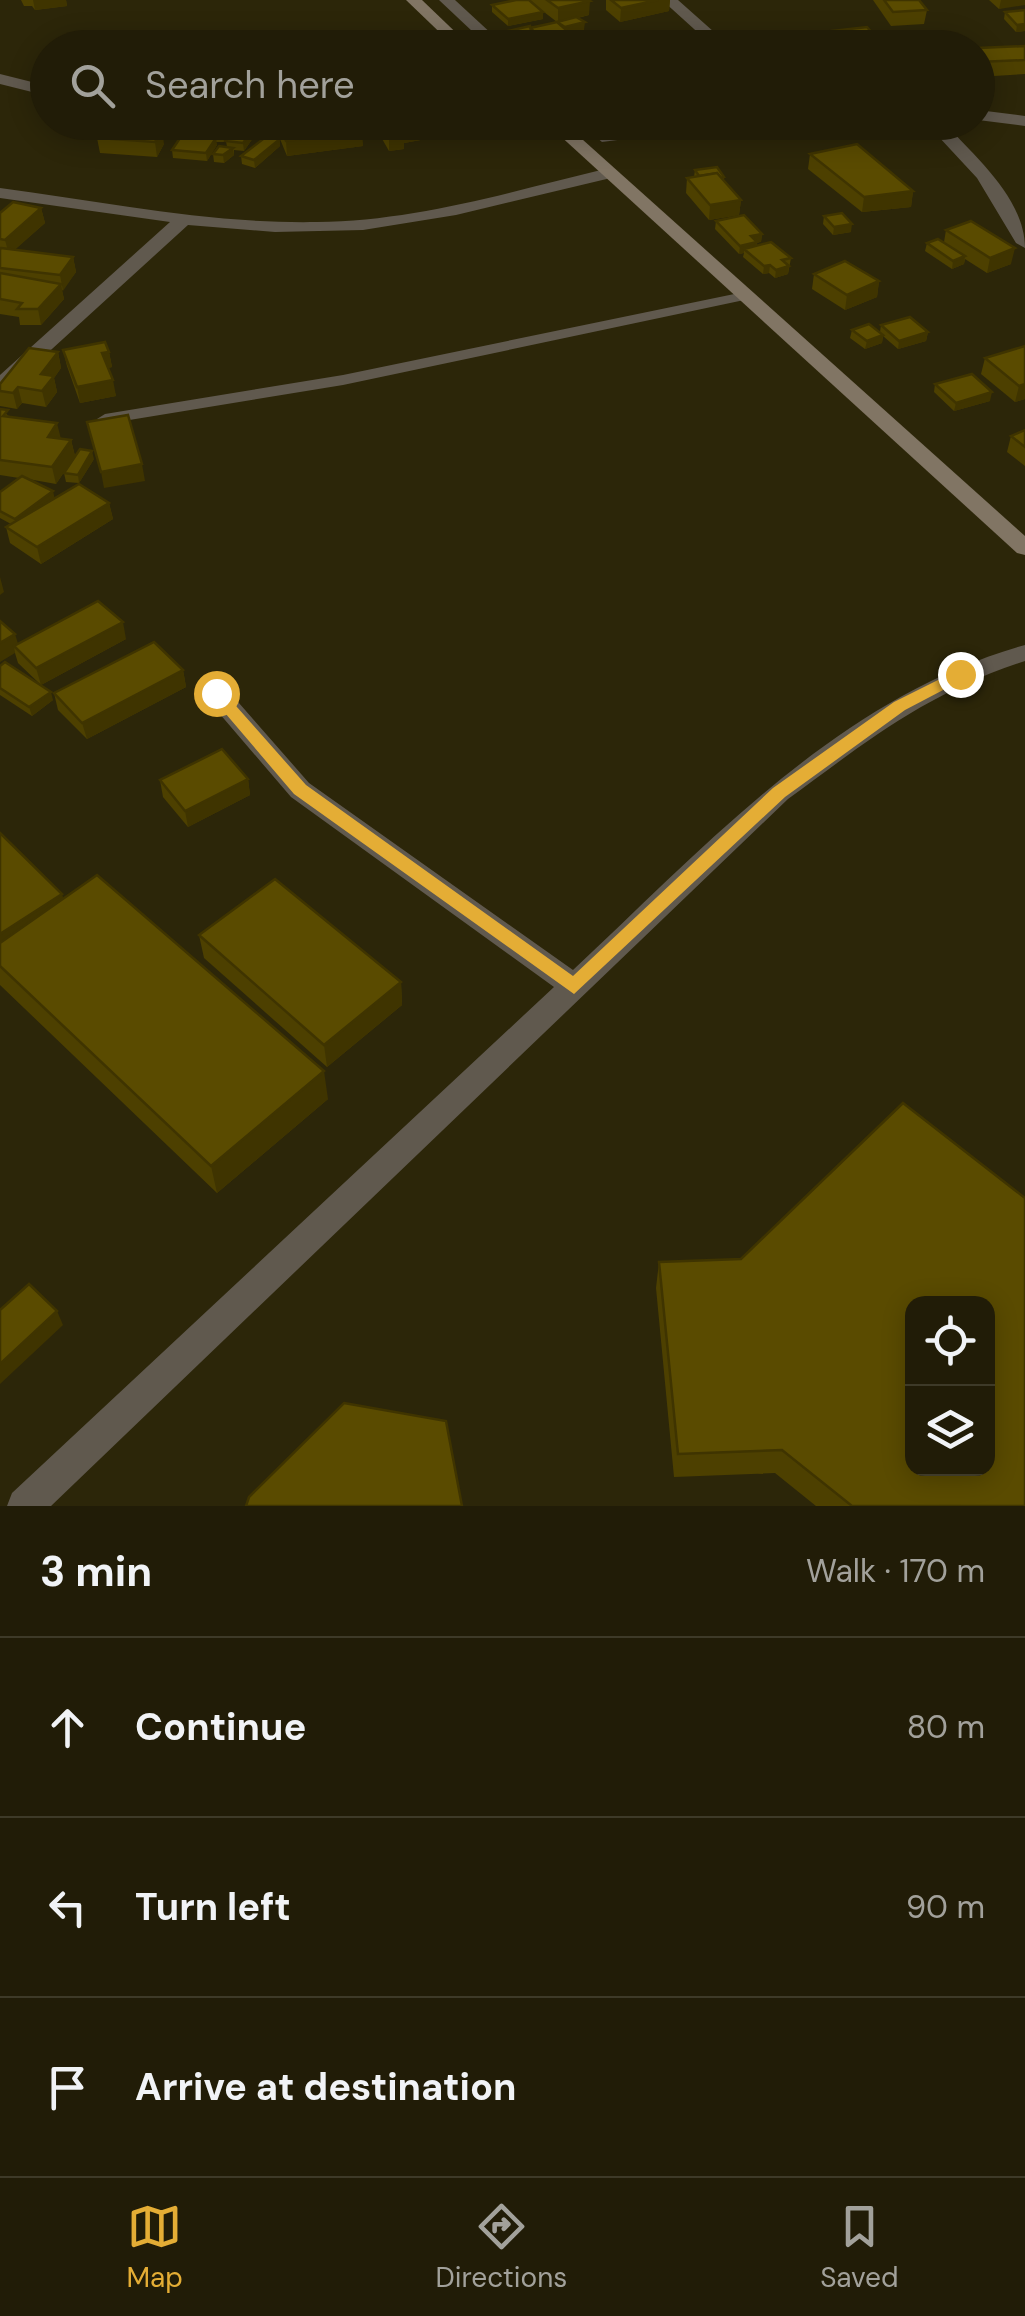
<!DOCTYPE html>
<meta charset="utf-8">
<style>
:root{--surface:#211c07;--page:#2d2915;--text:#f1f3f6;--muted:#a2a19b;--line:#3e3a28;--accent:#e4ad35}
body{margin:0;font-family:"DM Sans",sans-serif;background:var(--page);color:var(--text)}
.controls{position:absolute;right:30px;bottom:30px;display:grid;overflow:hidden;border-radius:20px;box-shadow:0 5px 25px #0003}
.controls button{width:90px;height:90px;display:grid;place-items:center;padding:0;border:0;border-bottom:2px solid var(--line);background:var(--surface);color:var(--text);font:50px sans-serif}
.stop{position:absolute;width:30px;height:30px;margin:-22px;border:8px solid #e4ad35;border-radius:50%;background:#fff}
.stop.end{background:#e4ad35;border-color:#fff;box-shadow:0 2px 10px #0008}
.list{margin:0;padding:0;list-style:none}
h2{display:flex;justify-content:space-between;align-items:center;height:130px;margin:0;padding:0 40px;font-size:42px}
h2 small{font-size:32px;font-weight:400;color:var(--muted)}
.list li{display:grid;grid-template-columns:65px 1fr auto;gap:30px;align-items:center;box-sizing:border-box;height:180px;padding:0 40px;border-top:2px solid var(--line)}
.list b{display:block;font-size:38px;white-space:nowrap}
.list em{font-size:32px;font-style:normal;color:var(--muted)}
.icon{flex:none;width:55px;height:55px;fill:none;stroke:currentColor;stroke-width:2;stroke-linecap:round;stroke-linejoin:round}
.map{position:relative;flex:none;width:1025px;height:1506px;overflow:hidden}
.search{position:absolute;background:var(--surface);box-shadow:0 5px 25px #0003;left:30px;right:30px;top:30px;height:110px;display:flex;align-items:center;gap:25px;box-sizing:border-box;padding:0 35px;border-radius:55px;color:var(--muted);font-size:38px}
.sheet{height:670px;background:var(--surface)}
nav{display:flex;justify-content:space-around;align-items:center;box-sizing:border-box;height:140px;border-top:2px solid var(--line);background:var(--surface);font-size:28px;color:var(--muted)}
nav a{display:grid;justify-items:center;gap:5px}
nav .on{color:var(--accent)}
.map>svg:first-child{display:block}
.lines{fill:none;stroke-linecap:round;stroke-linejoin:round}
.lane{fill:#60594e;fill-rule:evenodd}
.street{fill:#60594e;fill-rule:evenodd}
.secondary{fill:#817564;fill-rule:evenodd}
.wall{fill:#4d4000}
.shaded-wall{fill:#3f3400}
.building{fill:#5a4b00;stroke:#3f3400;stroke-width:2.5;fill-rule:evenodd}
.route{fill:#e4ad35}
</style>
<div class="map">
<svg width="1025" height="1506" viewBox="0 0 1025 1506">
<rect width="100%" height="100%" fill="#2c2609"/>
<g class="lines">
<path class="lane" d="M744,292L749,293V299L343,385L105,424L97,419L105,414L343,375Z"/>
<g class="street">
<path d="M439,0H455L507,48H490Z"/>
<path d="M662,0H678L732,48H715Z"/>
<path d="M456,34L464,39C452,49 436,48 421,48Z"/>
<path d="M0,74L48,86V96L0,84Z"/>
<path d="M978,110L1025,116V126L978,120Z"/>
<path d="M578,122H596L606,132L676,122H726L718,127L602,142Z"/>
<path d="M925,122H943C975,156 1025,199 1025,248L1016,243L977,178Z"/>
<path d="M609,168L615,169V177L456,215L363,230L275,232L188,225L7,390L0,392V375L170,222L0,198V188C106,202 210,224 317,222C416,221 513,191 609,168Z"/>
<path d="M1025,645V661C927,693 870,739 788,799L51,1506H7L12,1493L554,987L291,797L207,699L204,693L207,687H225L309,783L573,970C709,843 840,697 1025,645Z"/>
</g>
<g class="secondary">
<path d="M406,0H422L472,48H456Z"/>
<path d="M545,122H563L1025,536V555L1017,553Z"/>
</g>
</g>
<g class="wall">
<path d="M21,0H66L67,6L35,10L32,6H24Z"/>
<path d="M516,0H588L589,15L578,18L584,30L570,33L587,48H537L530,42V38L504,44L499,41V33L557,22L531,2L543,12V19L508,26L492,12V5Z"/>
<path d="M606,0H670L669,11L620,22L606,10Z"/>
<path d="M873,0H919L927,10L924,24L891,26Z"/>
<path d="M989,0H1025L999,9Z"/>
<path d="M1025,10V31L1016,32L1004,19L1005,12Z"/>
<path d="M832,31L879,40L908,48H824L825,39H831Z"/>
<path d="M1025,46V74L978,77V48Z"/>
<path d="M171,122H192L231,126L232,133L253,138L244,151L234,150V155L224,163L214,162L213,154L227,147L226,141L230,137L224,142H216L217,145L207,161L173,158L172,150L180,138L179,127L172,126Z"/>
<path d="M294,122H448V135L404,143V149L389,151L373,123L359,125L363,146L287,156L280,139L279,125Z"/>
<path d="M145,128L164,144L157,157L100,153L97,138Z"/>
<path d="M280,139V146L255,168L242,164L241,156Z"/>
<path d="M810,154L913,191L911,207L862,212L808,169Z"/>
<path d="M695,170L724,177V181L741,200L739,215L709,220L686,193L687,178L694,177Z"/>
<path d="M41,208L45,223L14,250L73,257L76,272L62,291L64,299L41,325H20L19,317L0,314V213Z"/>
<path d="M824,216L851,232L833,235L823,224Z"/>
<path d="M716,221L762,234L761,242H757V245L791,258L788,274L775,278L769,273L763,274L743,257L744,253L739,254L715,229Z"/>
<path d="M946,230L1011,264L987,273L965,259L964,264L952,269L925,251L927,243L944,242Z"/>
<path d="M814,274L879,281L877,297L845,310L812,289Z"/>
<path d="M881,325L928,332L926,341L898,349L883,336L882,343L865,349L850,338L852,330L880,332Z"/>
<path d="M1025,346V399L1015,402L981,374L985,358Z"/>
<path d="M63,350L109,352L112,367L108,368L116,396L80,403L67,366Z"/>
<path d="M58,352L61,368L54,378L57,392L46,407L22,403L17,409L0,406V384Z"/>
<path d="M935,384L990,401L954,411L934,392Z"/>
<path d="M0,409L10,417L61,438L71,440L75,456L56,484L28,479L55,498L109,503L113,519L41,564L10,543L6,527L11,524L0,518V492L19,478L0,475Z"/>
<path d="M1025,430V466L1007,452L1011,436Z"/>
<path d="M94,459L79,483L66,482L64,473Z"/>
<path d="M0,621L18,644L126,639L41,685L18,663L15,653Z"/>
<path d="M0,666L53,700L32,716L0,695Z"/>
<path d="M183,670L186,687L87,739L58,710L54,693Z"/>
<path d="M248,779L250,795L188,827L163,797L160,780Z"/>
<path d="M0,833L63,898L328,1099L217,1193L0,985Z"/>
<path d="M199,935L401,982L402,1005L327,1067L204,958Z"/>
<path d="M659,1262L1025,1506H816L775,1473L674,1477L656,1288Z"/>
</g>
<g class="shaded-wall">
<path d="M33,0H66L67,6L35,10Z"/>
<path d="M658,0H670L669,11L620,22L621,8Z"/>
<path d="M1001,0H1025V5L999,9Z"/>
<path d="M590,1L589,15L558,22V8Z"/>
<path d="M543,12V19L508,26V19Z"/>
<path d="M585,22L584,30L565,35V27Z"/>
<path d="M1025,24V31L1016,32L1017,25Z"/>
<path d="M530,31V38L504,44V37Z"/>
<path d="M138,122H149L137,142L134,128Z"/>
<path d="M437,122H448V135L404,143V149L389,151V136L400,128Z"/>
<path d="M231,126L232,134L224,142L223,135Z"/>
<path d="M162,130L164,144L157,157L155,142Z"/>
<path d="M252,131L253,138L244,151L243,143Z"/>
<path d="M362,131L363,146L287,156L286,141Z"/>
<path d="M216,138L217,145L207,161L206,153Z"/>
<path d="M280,139V146L255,168L254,160Z"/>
<path d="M233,148L234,155L224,163L223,155Z"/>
<path d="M913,191L911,207L862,212L864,197Z"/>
<path d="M741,200L739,215L709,220L710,205Z"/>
<path d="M41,208L45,223L9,255L5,240Z"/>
<path d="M852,224L851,232L833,235L834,227Z"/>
<path d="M762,234L761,242L750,244L751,236Z"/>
<path d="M757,242L756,250L744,249V253L739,254L740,246Z"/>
<path d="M1015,248L1011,264L987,273L990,258Z"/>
<path d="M965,256L964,264L952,269L953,261Z"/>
<path d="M73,257L76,272L63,291L60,275Z"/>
<path d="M770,265L769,273L763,274L764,266Z"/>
<path d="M789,266L788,274L775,278L776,270Z"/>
<path d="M879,281L877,297L845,310L847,295Z"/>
<path d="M61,284L64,299L41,325L38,309Z"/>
<path d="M928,332L926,341L898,349L899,341Z"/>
<path d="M883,335L882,343L865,349L867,341Z"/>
<path d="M58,352L61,368L54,378L57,392L46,407L42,391L41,374Z"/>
<path d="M109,352L112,367L105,369L102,353Z"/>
<path d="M113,380L116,396L80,403L77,387Z"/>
<path d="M1025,384V399L1015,402L1019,386Z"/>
<path d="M18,387L22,403L17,409L13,393Z"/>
<path d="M992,392L990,401L954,411L956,403Z"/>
<path d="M57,423L61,439L48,437Z"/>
<path d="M71,440L75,456L56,484L52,467Z"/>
<path d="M92,451L94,459L79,483L78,475Z"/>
<path d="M142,464L145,481L104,488L101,472Z"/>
<path d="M53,491L55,500L17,527L15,519Z"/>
<path d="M109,503L113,519L41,564L37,547Z"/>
<path d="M0,577L4,592L0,595Z"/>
<path d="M123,622L126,639L41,685L36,668Z"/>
<path d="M15,634L20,650L14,646L15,653L0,662V643Z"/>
<path d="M183,670L186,687L87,739L82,723Z"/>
<path d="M51,692L53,700L32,716L29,707Z"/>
<path d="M248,779L250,795L188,827L185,811Z"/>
<path d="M62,894L69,917L0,962V934Z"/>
<path d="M401,982L402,1005L327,1067L324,1045Z"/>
<path d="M324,1071L328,1099L217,1193L211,1166Z"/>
<path d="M57,1311L63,1325L0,1384V1364Z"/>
</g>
<g class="building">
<path d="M516,0H529L543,12L508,19L492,5Z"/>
<path d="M547,0H588L590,1L558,8Z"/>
<path d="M611,0H658L621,8Z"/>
<path d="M884,0H919L927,10L893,12Z"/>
<path d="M1025,10V24L1017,25L1005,12Z"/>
<path d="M576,17L585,22L565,27L557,22Z"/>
<path d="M557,22L587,48H553L530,28Z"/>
<path d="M530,26L531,31L504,37L499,33Z"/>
<path d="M867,27L885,48H832L825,39L838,38L832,31Z"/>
<path d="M927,34L959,37V48L926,45Z"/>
<path d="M879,38H905L908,48H885Z"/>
<path d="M797,39L816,44L811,48L784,47Z"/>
<path d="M1025,46V60L978,62V48Z"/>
<path d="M107,122H138L134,128L162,130L155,142L97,138Z"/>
<path d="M294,122H358L362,131L286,141L279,125Z"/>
<path d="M381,122H437L400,128L403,134L389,136Z"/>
<path d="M181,123L231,126L223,135L178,130Z"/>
<path d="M236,129L252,131L243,143L226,141Z"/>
<path d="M182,135L216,138L206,153L172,150Z"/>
<path d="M267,136L280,139L254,160L241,156Z"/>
<path d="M857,144L913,191L864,197L810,154Z"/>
<path d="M219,146L233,148L223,155L213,154Z"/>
<path d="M717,167L724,177L721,178L717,173L699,176L695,170Z"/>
<path d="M717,173L741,200L710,205L687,178Z"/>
<path d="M13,202L41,208L5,240L0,239V213Z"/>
<path d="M842,213L852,224L834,227L824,216Z"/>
<path d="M744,215L762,234L751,236L757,242L740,246L716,221Z"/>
<path d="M971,221L1015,248L990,258L946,230Z"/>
<path d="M938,239L965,256L953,261L927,243Z"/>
<path d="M771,242L791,258L782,260L789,266L776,270L770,265L764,266L744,249Z"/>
<path d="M1,248L73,257L60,275L0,268V250Z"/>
<path d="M845,261L879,281L847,295L814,274Z"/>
<path d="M0,273L61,284L38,309H17L22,303L0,299Z"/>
<path d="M910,317L928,332L899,341L881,325Z"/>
<path d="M869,324L883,335L867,341L852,330Z"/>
<path d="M105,342L109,352L102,353L113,380L77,387L63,350Z"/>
<path d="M1025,346V384L1019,386L985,358Z"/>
<path d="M29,348L58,352L41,374L54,376L42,391L18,387L13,393L0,391V384Z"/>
<path d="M972,374L992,392L956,403L935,384Z"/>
<path d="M0,409L8,410L3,416L57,423L48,437L71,440L52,467L0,460Z"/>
<path d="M128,415L142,464L101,472L87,422Z"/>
<path d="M1025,430V447L1011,436Z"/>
<path d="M80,449L92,451L78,475L64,473Z"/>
<path d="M22,476L53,491L15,519L0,511V492Z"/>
<path d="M79,484L109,503L37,547L6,527Z"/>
<path d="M98,601L123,622L36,668L14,646Z"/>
<path d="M0,621L15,634L0,643Z"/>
<path d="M154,642L183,670L82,723L54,693Z"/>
<path d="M5,662L51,692L29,707L0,688V666Z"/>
<path d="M222,749L248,779L185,811L160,780Z"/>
<path d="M0,833L62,894L0,934Z"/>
<path d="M97,875L324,1071L211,1166L0,966V943Z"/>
<path d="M275,879L401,982L324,1045L199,935Z"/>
<path d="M903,1103L1025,1198V1506H852L782,1450L678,1454L659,1262L741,1259ZM912,1304H988V1468H912Z"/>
<path d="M29,1284L57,1311L0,1364V1310Z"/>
<path d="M344,1403L446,1421L462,1506H246L249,1497Z"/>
</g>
<path class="route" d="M960,669L968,674L966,678L905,710L785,797L574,994L294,794L208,693L210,689H221L306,785L573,976L773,788L894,702Z"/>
</svg>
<div class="controls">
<button><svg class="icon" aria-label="locate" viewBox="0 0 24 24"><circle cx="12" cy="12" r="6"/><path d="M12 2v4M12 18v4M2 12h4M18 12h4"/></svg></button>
<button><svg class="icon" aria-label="layers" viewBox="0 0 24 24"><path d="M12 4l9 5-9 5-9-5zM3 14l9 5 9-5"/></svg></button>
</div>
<div class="stop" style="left:216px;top:693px"></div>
<div class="stop end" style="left:960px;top:674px"></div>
<div class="search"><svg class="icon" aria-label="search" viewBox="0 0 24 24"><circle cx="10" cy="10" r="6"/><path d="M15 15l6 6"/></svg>Search here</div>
</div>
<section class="sheet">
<h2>3 min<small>Walk · 170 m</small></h2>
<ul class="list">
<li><svg class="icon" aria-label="ahead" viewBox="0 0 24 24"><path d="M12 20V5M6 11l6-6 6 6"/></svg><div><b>Continue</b></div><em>80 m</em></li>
<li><svg class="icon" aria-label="left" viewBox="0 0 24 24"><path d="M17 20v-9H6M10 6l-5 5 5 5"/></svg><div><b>Turn left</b></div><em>90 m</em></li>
<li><svg class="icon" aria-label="arrive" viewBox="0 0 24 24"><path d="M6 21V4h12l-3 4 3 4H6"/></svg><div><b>Arrive at destination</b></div></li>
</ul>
</section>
<nav>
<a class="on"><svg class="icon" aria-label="map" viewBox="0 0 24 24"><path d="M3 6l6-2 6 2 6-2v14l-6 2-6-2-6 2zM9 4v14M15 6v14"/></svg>Map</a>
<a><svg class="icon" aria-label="directions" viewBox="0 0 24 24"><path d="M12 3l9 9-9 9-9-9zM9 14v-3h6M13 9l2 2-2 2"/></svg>Directions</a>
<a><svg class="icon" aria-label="saved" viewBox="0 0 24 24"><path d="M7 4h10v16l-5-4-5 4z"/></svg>Saved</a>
</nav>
